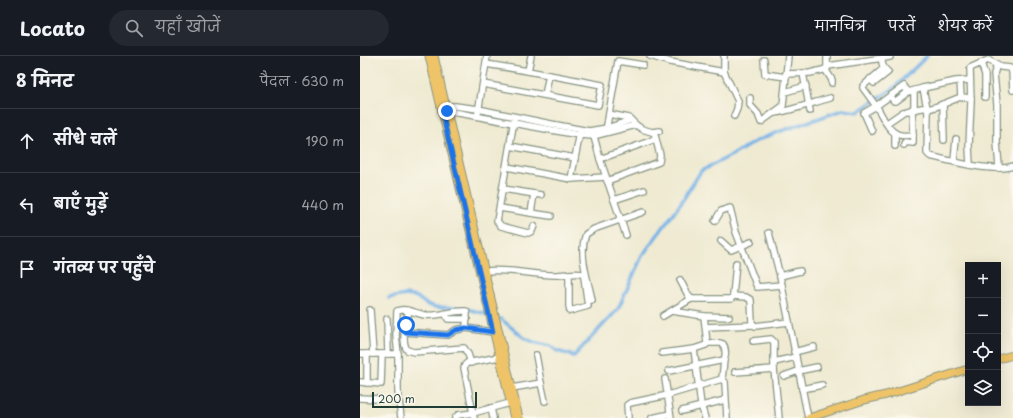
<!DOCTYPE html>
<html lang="hi">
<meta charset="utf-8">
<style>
:root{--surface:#171b24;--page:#242831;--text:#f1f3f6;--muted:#9ea1a6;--line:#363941}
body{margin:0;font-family:"Playpen Sans","Playpen Sans Deva",sans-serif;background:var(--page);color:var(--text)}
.controls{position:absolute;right:12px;bottom:12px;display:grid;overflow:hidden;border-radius:0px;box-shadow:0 4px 16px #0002}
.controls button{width:36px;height:36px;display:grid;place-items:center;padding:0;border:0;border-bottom:1px solid var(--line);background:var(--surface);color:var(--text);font:20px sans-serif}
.scale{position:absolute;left:12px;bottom:10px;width:105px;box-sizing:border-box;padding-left:4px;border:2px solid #1f3d34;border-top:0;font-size:11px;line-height:14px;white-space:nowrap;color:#1f3d34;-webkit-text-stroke:3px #fbf7ec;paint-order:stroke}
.stop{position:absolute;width:12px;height:12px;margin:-9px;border:3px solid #1a73e8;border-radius:50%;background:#fff}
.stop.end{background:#1a73e8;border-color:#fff;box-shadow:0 1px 4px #0008}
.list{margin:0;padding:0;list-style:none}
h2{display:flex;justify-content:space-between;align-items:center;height:52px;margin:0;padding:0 16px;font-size:17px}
h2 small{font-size:13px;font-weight:400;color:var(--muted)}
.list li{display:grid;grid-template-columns:26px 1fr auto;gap:12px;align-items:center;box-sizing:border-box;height:64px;padding:0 16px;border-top:1px solid var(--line)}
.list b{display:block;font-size:15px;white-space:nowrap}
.list em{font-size:13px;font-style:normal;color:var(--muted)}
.icon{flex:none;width:22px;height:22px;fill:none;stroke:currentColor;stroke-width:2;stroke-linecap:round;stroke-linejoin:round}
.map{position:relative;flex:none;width:653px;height:362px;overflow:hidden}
header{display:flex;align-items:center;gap:24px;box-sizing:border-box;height:56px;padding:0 20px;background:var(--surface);border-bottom:1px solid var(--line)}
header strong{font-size:19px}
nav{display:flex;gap:22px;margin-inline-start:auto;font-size:14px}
.search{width:280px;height:36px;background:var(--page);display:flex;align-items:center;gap:10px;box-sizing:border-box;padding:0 14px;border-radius:22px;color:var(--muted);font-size:15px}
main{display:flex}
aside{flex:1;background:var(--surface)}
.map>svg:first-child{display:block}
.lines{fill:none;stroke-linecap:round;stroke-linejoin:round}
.canal{stroke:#74b2e7;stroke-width:3.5}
.minor-casing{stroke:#879482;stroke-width:8}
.major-casing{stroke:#879482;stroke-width:9}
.minor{stroke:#fff;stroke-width:5.5}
.major{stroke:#efc469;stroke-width:7}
.route{stroke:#1a73e8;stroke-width:5}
</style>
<header>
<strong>Locato</strong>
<div class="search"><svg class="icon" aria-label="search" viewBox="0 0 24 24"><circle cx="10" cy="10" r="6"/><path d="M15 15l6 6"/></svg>यहाँ खोजें</div>
<nav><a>मानचित्र</a><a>परतें</a><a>शेयर करें</a></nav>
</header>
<main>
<aside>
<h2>8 मिनट<small>पैदल · 630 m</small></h2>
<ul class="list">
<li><svg class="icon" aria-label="ahead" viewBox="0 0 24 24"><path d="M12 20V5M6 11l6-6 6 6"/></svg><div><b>सीधे चलें</b></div><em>190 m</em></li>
<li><svg class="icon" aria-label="left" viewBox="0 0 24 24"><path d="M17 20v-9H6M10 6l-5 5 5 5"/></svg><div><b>बाएँ मुड़ें</b></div><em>440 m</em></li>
<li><svg class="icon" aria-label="arrive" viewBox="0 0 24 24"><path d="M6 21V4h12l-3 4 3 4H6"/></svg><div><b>गंतव्य पर पहुँचे</b></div></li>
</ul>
</aside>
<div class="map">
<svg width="653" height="362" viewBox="0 0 653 362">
<rect width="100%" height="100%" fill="#fbf7ec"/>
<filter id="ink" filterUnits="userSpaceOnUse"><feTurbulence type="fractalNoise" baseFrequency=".025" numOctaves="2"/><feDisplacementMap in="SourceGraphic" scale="8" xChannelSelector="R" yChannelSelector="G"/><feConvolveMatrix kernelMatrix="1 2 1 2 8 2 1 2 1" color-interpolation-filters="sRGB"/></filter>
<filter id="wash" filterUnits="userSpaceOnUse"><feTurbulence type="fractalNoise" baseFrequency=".012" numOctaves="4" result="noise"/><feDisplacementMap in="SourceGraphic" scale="16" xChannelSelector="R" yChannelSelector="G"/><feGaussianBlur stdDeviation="0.9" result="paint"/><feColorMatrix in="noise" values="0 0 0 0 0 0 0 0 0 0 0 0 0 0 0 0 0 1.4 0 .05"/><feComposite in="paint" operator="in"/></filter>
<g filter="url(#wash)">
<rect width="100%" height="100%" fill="#efead1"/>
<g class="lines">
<g class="canal">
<path d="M29,242L46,239L57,241L66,248L75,251L103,252L127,258"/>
<path d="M137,262L141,263L163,281L173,286L191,290L197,295L214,300L258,253L282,200L319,150L341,115L376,97L396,85L418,76L483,54L498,56L534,32L567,0"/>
</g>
</g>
</g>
<g filter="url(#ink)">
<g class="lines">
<g class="minor-casing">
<g id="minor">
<path d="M290,0L310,6L364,16"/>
<path d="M364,0V16L378,45L377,53L374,60"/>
<path d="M523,0L524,2L530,1"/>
<path d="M404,4L405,18L426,21"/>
<path d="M621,7L625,19V41"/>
<path d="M126,8L168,15L171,0"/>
<path d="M637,8L634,18L637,48V86L639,111"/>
<path d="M468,10L523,2C520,7 524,13 528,16L514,27L510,23"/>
<path d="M465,13L472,24V27"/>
<path d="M443,17L450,55"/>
<path d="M426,18L450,17L467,13V0"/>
<path d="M600,25L601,41L611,42"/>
<path d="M123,28L238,49L242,29L168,15"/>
<path d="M563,32L596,25L610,24"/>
<path d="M425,36L446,30"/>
<path d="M554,36V53"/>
<path d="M185,39L189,19"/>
<path d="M530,40L534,45H536L548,36"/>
<path d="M390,42V49L398,58L401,66L423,50L428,0"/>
<path d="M583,48L584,84"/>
<path d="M83,51L95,50L118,53L191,68L229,75L247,72L271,64"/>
<path d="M552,53L553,79C548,79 544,80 540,79C528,77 522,58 516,50L544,30L548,36L563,32L568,57L567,97L570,100C590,105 634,117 653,110"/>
<path d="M567,53C579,51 589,45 601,41"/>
<path d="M547,55L567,51"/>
<path d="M84,56H93L219,79L233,80L276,69"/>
<path d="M118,57L127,0"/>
<path d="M415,57C434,54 452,47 470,42"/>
<path d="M249,58L269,62L276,69L282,73L292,76L299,75"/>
<path d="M154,64L137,165L141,170L168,177L172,175L174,170"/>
<path d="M527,67L543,56"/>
<path d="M512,75L504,57L516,50L503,32V30L524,12"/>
<path d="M248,76L247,69L258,5L283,9"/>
<path d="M233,77L240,103L266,179"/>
<path d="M535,77V90"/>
<path d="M544,89L545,86L553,87V79"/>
<path d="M150,90L215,102L220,77"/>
<path d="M215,102L211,123L246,121"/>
<path d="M240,103L296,83"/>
<path d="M594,105L596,83"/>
<path d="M610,109L609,90L611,46L610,12L628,4L641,11L650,12L652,15L653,34"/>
<path d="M147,111L211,123"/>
<path d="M247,125L299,106L300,99L294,76"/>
<path d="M143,133L181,139"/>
<path d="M254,144L284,134"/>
<path d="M140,152L171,157L174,138"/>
<path d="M171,157L191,160"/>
<path d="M355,165L361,155L370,152L376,176L397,231L422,229"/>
<path d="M409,177L420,220L448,362"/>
<path d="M361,185L371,194L391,186"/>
<path d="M124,215C148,212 171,219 195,219C204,219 214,216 223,218L224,221L228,250L210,255L209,250V218"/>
<path d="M420,220L440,215"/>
<path d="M320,224L328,239L331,243H371L373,240L376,207"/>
<path d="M373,240L386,241L391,244L392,267L395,270L429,266"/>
<path d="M232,244C228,223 218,199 226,178L234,173L283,156"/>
<path d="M10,254L13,298"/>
<path d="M49,255C46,265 41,285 47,294L54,296L104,292L108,298L111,307"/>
<path d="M312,255L344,260"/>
<path d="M85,257L88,263H107"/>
<path d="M303,260L331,243"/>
<path d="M27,263L28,298"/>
<path d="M346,271L393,269"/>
<path d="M45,276L88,279L96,274L106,272L133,276"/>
<path d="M393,285L411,283L414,286V313L419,362"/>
<path d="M434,296L454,291"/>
<path d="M302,297L334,293"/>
<path d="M0,298H38"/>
<path d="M364,304L362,323L365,326L367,362"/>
<path d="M414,306L436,301"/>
<path d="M309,315L364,304C366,300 366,292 363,288L360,287H347"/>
<path d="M375,316L414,313"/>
<path d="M424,320L438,315L457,311"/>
<path d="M305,323L311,362"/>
<path d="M0,326L21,328L22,298"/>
<path d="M7,327V298"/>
<path d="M181,327L185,345"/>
<path d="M152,332L181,327L176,299"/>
<path d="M442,333L462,329"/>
<path d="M0,342L18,343"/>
<path d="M131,352L133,362"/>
<path d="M322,355L365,344"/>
<path d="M41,362L38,336V299L36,279L37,255C45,251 57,258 65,259C79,261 92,254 106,255L107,257L106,272"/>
<path d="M95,362L98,359L113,357L150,347"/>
<path d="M114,362L104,312L105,309L107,307L139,301"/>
<path d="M268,362L267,349L270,347L308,339L362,323"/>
<path d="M292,362L310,358"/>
<path d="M345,362L341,349L334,293L346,289L347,287L344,260L369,261"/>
</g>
</g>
<g class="major-casing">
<g id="major">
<path d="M69,0L154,362"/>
<path d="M74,0L159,362"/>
<path d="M638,303L653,299"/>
<path d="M449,362L504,344L526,339L608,313"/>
</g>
</g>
<use href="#minor" class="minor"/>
<use href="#major" class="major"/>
</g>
</g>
<g class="lines" filter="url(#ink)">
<path class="route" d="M46,269L45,276L88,279L96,274L106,272L133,276L82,56L87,55"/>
</g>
</svg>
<div class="controls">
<button>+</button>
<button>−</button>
<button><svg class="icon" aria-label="locate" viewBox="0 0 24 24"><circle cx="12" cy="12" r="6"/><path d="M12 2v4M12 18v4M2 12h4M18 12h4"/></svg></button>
<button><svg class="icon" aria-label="layers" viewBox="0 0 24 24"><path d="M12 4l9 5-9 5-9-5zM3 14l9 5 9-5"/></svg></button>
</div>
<div class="scale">200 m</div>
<div class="stop" style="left:46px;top:269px"></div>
<div class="stop end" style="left:87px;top:55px"></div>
</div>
</main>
